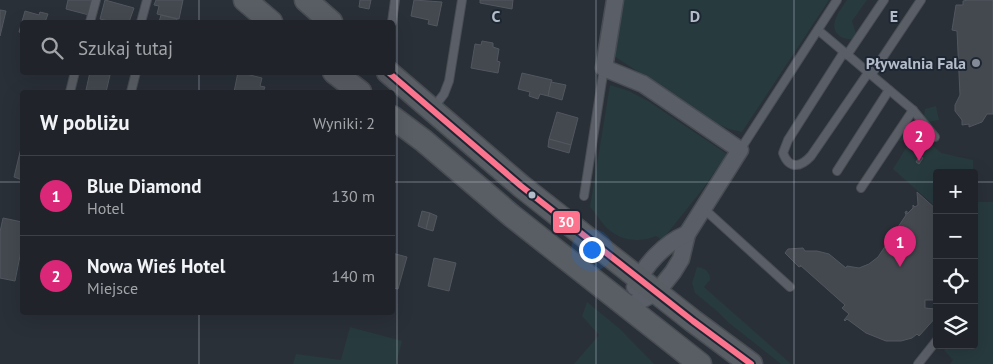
<!DOCTYPE html>
<html lang="pl">
<meta charset="utf-8">
<style>
:root{--surface:#20242a;--page:#2d3036;--text:#f1f3f6;--muted:#a2a4a8;--line:#3d4147;--accent:#db2777}
body{margin:0;font-family:"PT Sans",sans-serif;background:var(--page);color:var(--text)}
.controls{position:absolute;right:15px;bottom:15px;display:grid;overflow:hidden;border-radius:5px;box-shadow:0 5px 20px #0002}
.controls button{width:45px;height:45px;display:grid;place-items:center;padding:0;border:0;border-bottom:1px solid var(--line);background:var(--surface);color:var(--text);font:25px sans-serif}
.you{position:absolute;left:591px;top:249px;width:18px;height:18px;margin:-12px;border:4px solid #fff;border-radius:50%;background:#1a73e8;box-shadow:0 0 0 8px #1a73e833}
.badge{display:grid;place-items:center;width:32px;height:32px;border-radius:50%;background:var(--accent);color:#fff;font-size:16px;font-weight:700}
.pin{position:absolute;translate:-50% -41px;filter:drop-shadow(0 1px 2px #0008)}
.pin::after{content:'';position:absolute;top:26px;width:18px;height:15px;background:inherit;clip-path:polygon(0 0,100% 0,50% 100%)}
.list{margin:0;padding:0;list-style:none}
h2{display:flex;justify-content:space-between;align-items:center;height:65px;margin:0;padding:0 20px;font-size:21px}
h2 small{font-size:16px;font-weight:400;color:var(--muted)}
.list li{display:grid;grid-template-columns:32px 1fr auto;gap:15px;align-items:center;box-sizing:border-box;height:80px;padding:0 20px;border-top:1px solid var(--line)}
.list b{display:block;font-size:19px;white-space:nowrap}
.list p{margin:0;font-size:16px;white-space:nowrap;color:var(--muted)}
.list em{font-size:16px;font-style:normal;color:var(--muted)}
.icon{flex:none;width:28px;height:28px;fill:none;stroke:currentColor;stroke-width:2;stroke-linecap:round;stroke-linejoin:round}
.map{position:relative;flex:none;width:993px;height:364px;overflow:hidden}
.search{position:absolute;background:var(--surface);box-shadow:0 5px 20px #0002;left:20px;top:20px;width:375px;height:55px;display:flex;align-items:center;gap:12px;box-sizing:border-box;padding:0 18px;border-radius:5px;color:var(--muted);font-size:19px}
.panel{position:absolute;background:var(--surface);box-shadow:0 5px 20px #0002;left:20px;top:90px;width:375px;height:225px;border-radius:5px}
.map>svg:first-child{display:block}
.green{fill:#273a3e}
.building{fill:#444950;stroke:#52575f}
.lines{fill:none;stroke-linecap:round;stroke-linejoin:round}
.service-casing{stroke:#484c53;stroke-width:10}
.minor-casing{stroke:#484c53;stroke-width:19}
.secondary-casing{stroke:#484c53;stroke-width:25}
.service{stroke:#5a5e66;stroke-width:8}
.minor{stroke:#5a5e66;stroke-width:16}
.secondary{stroke:#595d64;stroke-width:22}
.bus-1-casing{stroke:#1d2633;stroke-width:10}
.bus-1{stroke:#fc738d;stroke-width:6}
.grid{fill:none;stroke:#b4bcc9;stroke-width:1;stroke-opacity:0.55}
.poi-dot{fill:#848b96;stroke:#1d2633;stroke-width:2}
.bus-dot{fill:#b4bcc9;stroke:#1d2633;stroke-width:2}
.labels{text-anchor:middle;dominant-baseline:central;stroke-width:4;stroke-linejoin:round;paint-order:stroke}
.poi-label{font-size:16px;font-weight:bold;fill:#b4bcc9;stroke:#1d2633;text-anchor:end}
.grid-label{font-size:16px;text-anchor:middle;font-weight:bold;fill:#b4bcc9;stroke:#1d2633;stroke-width:4;stroke-linejoin:round;paint-order:stroke}
.line-badge{stroke:#1d2633;stroke-width:2}
.badge-label{font-size:14px;text-anchor:middle;font-weight:bold;fill:#fff}
</style>
<div class="map">
<svg width="993" height="364" viewBox="0 0 993 364">
<rect width="100%" height="100%" fill="#2a3038"/>
<g class="green">
<path d="M624,0H829L742,132L729,129L716,123L614,56Z"/>
<path d="M847,0H867L852,21L856,34L852,39C840,40 830,31 836,18C838,12 843,6 847,0Z"/>
<path d="M610,85L629,91L648,101L727,154L702,190L662,240L656,236C640,243 621,241 608,229C602,224 596,213 590,207Z"/>
<path d="M936,106L939,120L928,122L924,117L925,109Z"/>
<path d="M912,127L941,153L973,160V173H937V208L893,169L911,140L899,141L909,128Z"/>
<path d="M974,196L975,202H993V364H950L953,360L944,350L949,345H974Z"/>
<path d="M697,267C705,268 710,271 710,280L704,287L791,364H781L729,323L717,311L695,293L692,283Z"/>
<path d="M587,302L620,329L654,364H574L599,335L582,316Z"/>
<path d="M350,327L402,341L396,364H293L296,354L341,360Z"/>
</g>
<g class="building">
<path d="M68,0H92L89,15L66,9Z"/>
<path d="M105,0L134,8L129,22H113L100,19Z"/>
<path d="M156,0H183L179,19L157,14L159,6L154,5Z"/>
<path d="M360,0H371L369,9L359,7Z"/>
<path d="M414,0L442,2L437,26L428,24L429,20L411,16Z"/>
<path d="M480,0H513L512,9L480,3Z"/>
<path d="M993,0V114H987L982,122L969,127V124L962,125V120L955,111V105L960,95L957,31L952,30L956,5H963V1L968,0Z"/>
<path d="M0,10L6,11L0,36Z"/>
<path d="M25,11L39,15L40,12L48,14L45,22H22V33L19,32Z"/>
<path d="M161,15L177,19V22H159Z"/>
<path d="M482,41L493,43V47L499,49L497,61L500,62L498,73L471,68L475,44L481,45Z"/>
<path d="M90,72L110,75L106,92L86,90Z"/>
<path d="M238,72L262,78L260,86L265,87L263,92H234Z"/>
<path d="M522,73L552,80L548,96L540,94L538,99L529,96L530,92L518,89Z"/>
<path d="M551,82L566,85L562,100L548,96Z"/>
<path d="M557,112L578,118L571,145L549,139Z"/>
<path d="M549,139L571,145L569,153L548,147Z"/>
<path d="M22,144V180L14,177Z"/>
<path d="M920,156L923,158L919,164L916,162Z"/>
<path d="M917,192L937,210V300H925V308L935,309L937,316L919,336L917,334L912,338L901,341H886L866,333L847,319L845,321L844,320L849,314L842,308L845,305L800,265L801,266L799,267L785,253L788,249L803,248L805,251H817L829,254L846,268L847,266L859,268L869,264L878,257L906,215L905,212L907,211V214L913,208V205L915,207L918,205Z"/>
<path d="M422,211L430,213L426,229L418,226Z"/>
<path d="M430,213L437,216L433,231L426,229Z"/>
<path d="M3,218L22,222V246L15,281L0,278V232Z"/>
<path d="M392,253L407,257L398,289L392,288Z"/>
<path d="M434,258L456,263L449,291L428,286Z"/>
</g>
<g class="lines">
<g class="service-casing">
<g id="service">
<path d="M90,22L96,0"/>
<path d="M141,22L147,0"/>
<path d="M392,22L395,0"/>
<path d="M818,30L913,110L935,137"/>
<path d="M844,52L788,140L783,153C789,169 800,168 811,156L868,73"/>
<path d="M847,55L884,0"/>
<path d="M871,75L921,0"/>
<path d="M70,92L75,72"/>
<path d="M131,92L136,72"/>
<path d="M434,107L444,94L449,81L462,0"/>
<path d="M740,150L837,0"/>
<path d="M837,171L889,90"/>
<path d="M861,188L913,110"/>
<path d="M584,196L604,68"/>
<path d="M703,208L790,287"/>
<path d="M918,364L937,340"/>
</g>
</g>
<g class="minor-casing">
<g id="minor">
<path d="M615,0L604,68L643,84L740,150L687,234L681,259L673,272L657,292L627,307"/>
<path d="M635,287C644,265 665,243 687,234"/>
</g>
</g>
<g class="secondary-casing">
<g id="secondary">
<path d="M245,0L271,22"/>
<path d="M306,0L331,22"/>
<path d="M334,72L360,92"/>
<path d="M388,72L521,186L693,321L751,364"/>
<path d="M392,117L424,141L512,216L700,364"/>
</g>
</g>
<use href="#service" class="service"/>
<use href="#minor" class="minor"/>
<use href="#secondary" class="secondary"/>
<g class="bus-1-casing">
<path id="bus-1" d="M388,72L521,186L693,321L751,364"/>
</g>
<use href="#bus-1" class="bus-1"/>
</g>
<path class="grid" d="M199,0V22M397,0V364M596,0V364M794,0V364M199,72V92M0,182H22M392,182H937M974,182H993M199,312V364"/>
<circle class="poi-dot" cx="976" cy="63" r="5"/>
<circle class="bus-dot" cx="532" cy="195" r="4.5"/>
<g class="labels">
<g class="poi-label">
<text x="966" y="63">Pływalnia Fala</text>
</g>
</g>
<g class="grid-label">
<text x="496" y="22">C</text>
<text x="695" y="22">D</text>
<text x="894" y="22">E</text>
</g>
<rect class="line-badge" x="552" y="210" width="29" height="24" rx="5" fill="#fc738d"/>
<g class="badge-label">
<text x="566" y="227">30</text>
</g>
</svg>
<div class="controls">
<button>+</button>
<button>−</button>
<button><svg class="icon" aria-label="locate" viewBox="0 0 24 24"><circle cx="12" cy="12" r="6"/><path d="M12 2v4M12 18v4M2 12h4M18 12h4"/></svg></button>
<button><svg class="icon" aria-label="layers" viewBox="0 0 24 24"><path d="M12 4l9 5-9 5-9-5zM3 14l9 5 9-5"/></svg></button>
</div>
<div class="you"></div>
<div class="pin badge" style="left:900px;top:267px">1</div>
<div class="pin badge" style="left:919px;top:161px">2</div>
<div class="search"><svg class="icon" aria-label="search" viewBox="0 0 24 24"><circle cx="10" cy="10" r="6"/><path d="M15 15l6 6"/></svg>Szukaj tutaj</div>
<section class="panel">
<h2>W pobliżu<small>Wyniki: 2</small></h2>
<ul class="list">
<li><span class="badge">1</span><div><b>Blue Diamond</b><p>Hotel</p></div><em>130 m</em></li>
<li><span class="badge">2</span><div><b>Nowa Wieś Hotel</b><p>Miejsce</p></div><em>140 m</em></li>
</ul>
</section>
</div>
